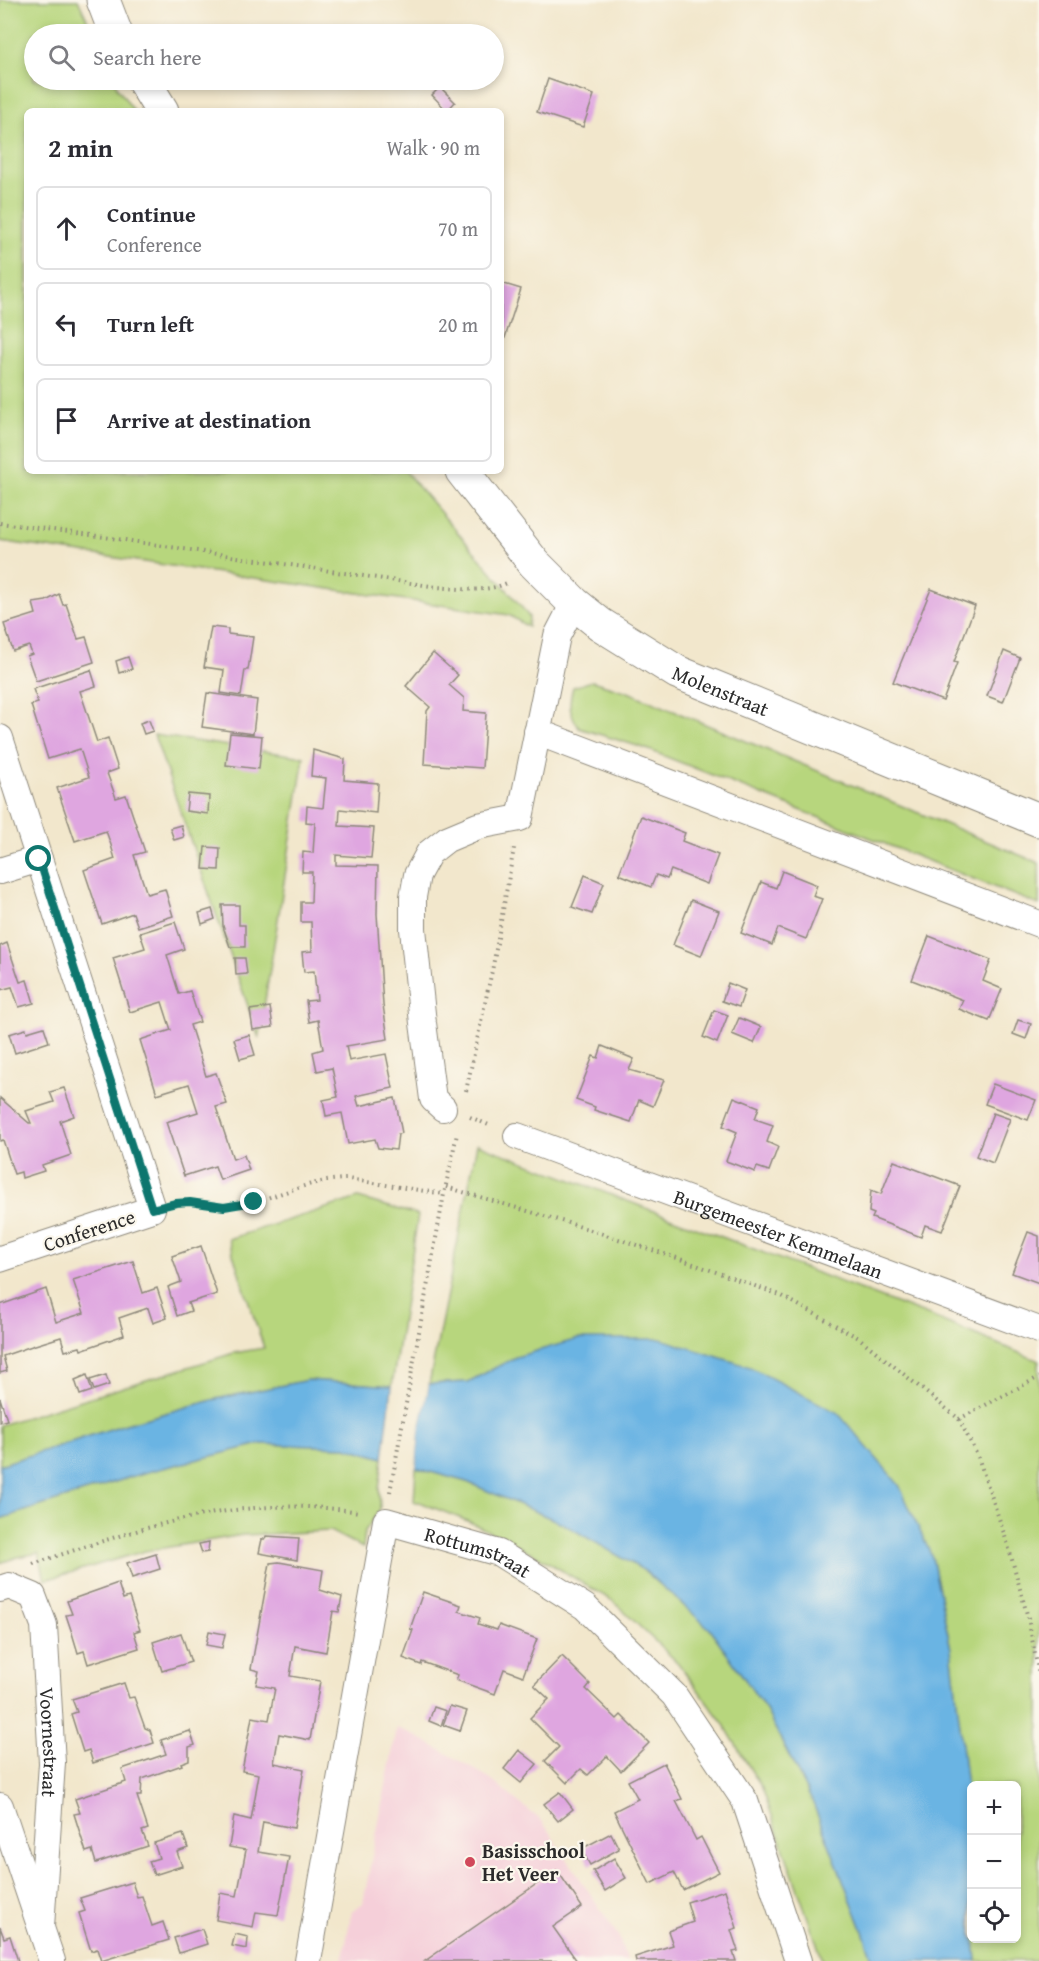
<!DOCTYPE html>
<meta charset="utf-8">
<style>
:root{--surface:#fff;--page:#f2f2f3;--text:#2b2b33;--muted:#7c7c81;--line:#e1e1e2}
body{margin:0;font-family:"Gentium Book Plus",serif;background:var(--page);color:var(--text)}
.controls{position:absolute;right:18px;bottom:18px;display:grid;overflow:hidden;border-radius:9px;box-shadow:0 3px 9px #0003}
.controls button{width:54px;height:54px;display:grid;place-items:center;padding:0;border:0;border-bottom:2px solid var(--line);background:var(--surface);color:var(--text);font:30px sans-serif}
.stop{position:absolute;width:18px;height:18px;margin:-14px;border:4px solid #0f766e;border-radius:50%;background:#fff}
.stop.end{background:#0f766e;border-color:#fff;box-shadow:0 2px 6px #0008}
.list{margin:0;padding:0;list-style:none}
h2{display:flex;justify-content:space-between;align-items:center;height:78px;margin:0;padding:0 24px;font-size:26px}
h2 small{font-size:20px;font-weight:400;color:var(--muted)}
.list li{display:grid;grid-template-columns:39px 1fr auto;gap:18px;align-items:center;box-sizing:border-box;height:84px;margin:0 12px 12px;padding:0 12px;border:2px solid var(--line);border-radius:9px}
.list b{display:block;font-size:22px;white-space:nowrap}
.list p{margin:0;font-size:20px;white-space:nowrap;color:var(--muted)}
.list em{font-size:20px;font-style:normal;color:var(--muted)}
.icon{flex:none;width:33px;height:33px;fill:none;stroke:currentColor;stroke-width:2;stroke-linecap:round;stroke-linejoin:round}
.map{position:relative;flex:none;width:1039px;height:1961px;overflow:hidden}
.search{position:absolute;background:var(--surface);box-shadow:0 3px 9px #0003;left:24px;top:24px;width:480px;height:66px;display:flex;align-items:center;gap:15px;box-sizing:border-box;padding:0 21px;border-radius:33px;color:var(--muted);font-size:22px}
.panel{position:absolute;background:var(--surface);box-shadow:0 3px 9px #0003;left:24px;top:108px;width:480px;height:366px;border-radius:9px}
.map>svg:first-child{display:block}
.built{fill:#f5cfd9}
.green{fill:#b7d67d;stroke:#718054;stroke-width:1.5}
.water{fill:#6bb4e3;stroke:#4b7087;stroke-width:1.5}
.pier{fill:#f2e7cc}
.building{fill:#dfa6e0}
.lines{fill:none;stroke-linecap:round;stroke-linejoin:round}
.minor-casing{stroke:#8e897c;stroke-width:28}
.tertiary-casing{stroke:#8e897c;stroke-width:35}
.path{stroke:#8e897c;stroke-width:4;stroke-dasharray:1.5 4.5;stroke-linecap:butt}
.minor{stroke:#fff;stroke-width:26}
.tertiary{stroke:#fff;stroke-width:33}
.route{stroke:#0f766e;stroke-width:8}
.poi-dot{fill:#d1495b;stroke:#fbf7ec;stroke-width:2}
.labels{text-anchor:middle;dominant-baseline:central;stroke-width:4.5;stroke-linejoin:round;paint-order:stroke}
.street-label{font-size:20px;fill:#2b2b2b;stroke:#fbf7ec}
.poi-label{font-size:20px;font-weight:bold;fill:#2b2b2b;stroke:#fbf7ec;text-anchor:start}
</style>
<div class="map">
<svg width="1039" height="1961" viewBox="0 0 1039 1961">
<rect width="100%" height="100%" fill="#fbf7ec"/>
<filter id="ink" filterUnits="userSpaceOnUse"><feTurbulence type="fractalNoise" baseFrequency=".0167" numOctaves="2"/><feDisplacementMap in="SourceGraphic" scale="12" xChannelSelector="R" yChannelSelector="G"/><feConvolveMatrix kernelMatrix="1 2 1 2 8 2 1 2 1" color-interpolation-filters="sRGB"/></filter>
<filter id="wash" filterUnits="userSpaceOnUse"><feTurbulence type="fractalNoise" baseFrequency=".008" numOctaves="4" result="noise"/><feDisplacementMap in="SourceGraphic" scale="24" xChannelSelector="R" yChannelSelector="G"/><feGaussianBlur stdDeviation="1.35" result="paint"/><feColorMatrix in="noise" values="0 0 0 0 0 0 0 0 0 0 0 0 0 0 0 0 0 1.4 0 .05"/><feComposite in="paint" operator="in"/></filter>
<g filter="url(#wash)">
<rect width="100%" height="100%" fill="#f2e7cc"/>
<path class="built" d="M397,1728L411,1733L486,1776L542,1821L619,1937L627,1961H342L352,1911L363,1903Z"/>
<g class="green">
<path d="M0,0H78L94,34H34V80H114L118,89L134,111H27V471H405L520,605L529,617L528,627L509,615L0,541Z"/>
<path d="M592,681L628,692L1039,863V905L644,748L579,728C569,712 568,705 573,687Z"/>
<path d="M154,735L304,757L259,1038Z"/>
<path d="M477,1144L930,1316L1039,1361V1961H976L974,1939L1016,1938V1786H972L971,1887L966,1779L951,1649L932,1557L516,1357L468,1382L429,1384Z"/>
<path d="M358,1198L418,1215L392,1386L308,1380L216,1399L126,1424L0,1465V1425L234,1353L264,1348L228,1239Z"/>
<path d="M260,1444L346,1447L383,1458L379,1489L380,1509L365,1531L363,1548L330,1531L243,1535L145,1551L45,1580L39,1553L18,1557L0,1563V1519L143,1473Z"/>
<path d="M416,1468L467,1482L564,1524L645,1571L710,1629L765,1708L813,1803L863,1931L873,1961H823L763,1790L723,1723L678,1663L613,1601L534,1554L470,1522L419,1502H414Z"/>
</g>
<g class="water">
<path d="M578,1339H661L750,1367L838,1413L899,1485L932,1557L951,1649L966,1779L971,1887L972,1938L974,1939L976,1961H873L863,1931L813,1803L765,1708L710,1629L645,1571L564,1524L467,1482L416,1468L419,1432L429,1384L468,1382L516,1357Z"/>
<path d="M308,1380L392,1386L383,1458L346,1447L260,1444L143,1473L0,1519V1465L126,1424L216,1399Z"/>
</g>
<path class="pier" d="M429,1384L419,1432L416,1468L413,1467L416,1432L426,1385Z"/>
<g id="blocks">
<g class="building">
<path d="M548,79L594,95L583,127L537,112Z"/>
<path d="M440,87L455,102L447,111L432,95Z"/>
<path d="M501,283L521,289L501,350Z"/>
<path d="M931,589L975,606L954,662L957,663L943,701L893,682Z"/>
<path d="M59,594L63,605L66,604L78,639L86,637L94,662L36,681L27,656L32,654L29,646L13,651L4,624L36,614L33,603L46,601Z"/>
<path d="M211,627L228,629V634L253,637L248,670H245L241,696L221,693L224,670L204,667Z"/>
<path d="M1004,651L1020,658L1003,702L987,696Z"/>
<path d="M433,653L458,675L449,685L464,698L463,711L486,713L482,768L424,764L427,711L430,707L406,686Z"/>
<path d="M128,657L132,669L119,673L116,661Z"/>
<path d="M91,670L96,686L80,691L97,742L108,738L118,769L107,773L116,798L126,795L145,852L134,855L147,894L165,889L173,916L138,927L133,913L102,924L84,870L115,859L111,845L106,831L75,841L57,788L89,777L80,749L48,759L31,705L38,703L33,689Z"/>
<path d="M207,693L257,700L253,734L202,727Z"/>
<path d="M149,720L153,731L144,734L140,723Z"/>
<path d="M230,733L262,736L259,769L226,765Z"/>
<path d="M313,750L345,759L344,780L378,783L376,813L340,809L339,826L374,828L371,858L336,855V865L378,866L377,914L383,1005L388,1039L346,1046L349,1061L386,1054L393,1088L356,1096L359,1106L395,1098L402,1133L398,1134L396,1150L378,1148L375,1139L348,1144L342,1113L326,1116L323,1100L338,1097L332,1068L317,1071L313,1052L323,1049L318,1020L309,1022L306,1001L317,1000L314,971L304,972L302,952L312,951L311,922H301V902H311L312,872H302L303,852L313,853L315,823L306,822L307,806L323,808L326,778L311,776Z"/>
<path d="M188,794L209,796L208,814L186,811Z"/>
<path d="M641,816L685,833L682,841L718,855L707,884L671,870L667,879L656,875L651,887L619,874Z"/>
<path d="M181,825L184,837L174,840L170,828Z"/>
<path d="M205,847L220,848L219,870L203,869Z"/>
<path d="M782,871L817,885L813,896L822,899L806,939L778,928L772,945L741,933L761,882L776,888Z"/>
<path d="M585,875L604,883L592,914L572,907Z"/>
<path d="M691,900L719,911L701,956L673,945Z"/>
<path d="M222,905H239V925H245V947H230L223,926Z"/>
<path d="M212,909L215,919L202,924L199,913Z"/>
<path d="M175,922L184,949L167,955L179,994L190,991L200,1022L190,1025L206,1076L216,1073L227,1104L216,1107L233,1159L244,1155L249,1170L220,1180L215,1166L184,1176L166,1122L198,1112L189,1084L157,1094L140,1040L171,1030L162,1002L130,1012L113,958L145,948L140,933Z"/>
<path d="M929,936L991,960L983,981L1002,989L989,1021L959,1009L963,1000L912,980Z"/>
<path d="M7,943L20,982L27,980L34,1003L19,1007L12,987L0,990V946Z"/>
<path d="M235,958H245L247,974L236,975Z"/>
<path d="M728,983L745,990L739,1007L722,1001Z"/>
<path d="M270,1007L273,1027L253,1030L250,1010Z"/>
<path d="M714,1010L728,1015L717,1043L703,1037Z"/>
<path d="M739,1018L761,1027L754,1043L732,1034Z"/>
<path d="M1018,1020L1031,1024L1026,1039L1013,1034Z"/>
<path d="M44,1027L49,1042L15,1053L9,1034L26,1029L27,1032Z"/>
<path d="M249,1035L255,1055L240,1059L234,1039Z"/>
<path d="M602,1046L634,1059L629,1070L664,1080L653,1106L639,1100L631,1122L594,1110L595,1107L576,1100L593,1056L598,1058Z"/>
<path d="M993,1084L1036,1100L1028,1120L985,1104Z"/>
<path d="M64,1088L74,1116L60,1121L71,1155L42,1165L44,1171L22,1178L21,1172L14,1174L3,1140L0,1141V1098L29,1123H31L26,1111L54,1102L50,1092Z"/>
<path d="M734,1097L759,1107L755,1119L773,1125L767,1142L778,1147L769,1171L757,1167L755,1172L726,1161L737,1132L723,1126Z"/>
<path d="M993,1113L1010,1119L993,1163L976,1156Z"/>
<path d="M894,1161L960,1186L942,1231L925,1225L921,1237L872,1218L874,1214L869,1212L871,1190L881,1194Z"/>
<path d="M1028,1232L1039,1236V1283L1012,1273Z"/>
<path d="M201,1246L217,1294L188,1303L191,1311L177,1316L168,1287L181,1282L172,1256Z"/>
<path d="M133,1261L143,1293L157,1288L167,1318L153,1323L148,1308L119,1318L124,1335L81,1350L80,1347L65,1351L61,1337L32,1346L3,1356L7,1371L0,1373V1305L46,1289L56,1322L84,1313L73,1280Z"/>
<path d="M87,1375L92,1391L80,1395L75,1380Z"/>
<path d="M106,1375L109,1385L94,1390L90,1380Z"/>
<path d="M0,1398L7,1420L0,1422Z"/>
<path d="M266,1536L299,1538L297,1560L259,1553L262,1539H265Z"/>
<path d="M209,1542L208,1552L202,1553L199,1544Z"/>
<path d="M156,1554L160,1569L132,1578L127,1563Z"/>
<path d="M279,1562L323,1570L320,1590L342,1597L339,1612L333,1611L326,1652L295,1646L290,1676L320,1681L310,1740L279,1734L274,1763L304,1769L294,1828L263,1822L258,1852L289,1857L278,1915L256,1912L253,1927L216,1920L220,1893L237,1896L246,1850L229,1847L234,1816L251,1820L259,1774L242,1771L252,1717L269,1720L275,1688L256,1685L259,1671L251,1669L270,1563Z"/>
<path d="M118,1583L123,1599L129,1597L140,1630L134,1632L139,1648L88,1664L84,1651L78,1653L72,1633L66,1615L72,1614L67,1601Z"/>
<path d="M423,1592L461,1605L459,1611L480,1618L478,1624L497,1630L499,1625L537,1639L523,1676L504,1669L495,1694L456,1680L458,1675L422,1662L421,1665L403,1658L413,1630L410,1629Z"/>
<path d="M209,1631L225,1634L222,1648L206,1645Z"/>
<path d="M181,1633L191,1662L162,1671L153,1642Z"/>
<path d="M562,1656L590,1684L586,1689L617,1719L621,1715L649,1743L621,1771L607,1756L588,1775L581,1769L567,1783L545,1761L559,1747L530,1718L549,1699L534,1685Z"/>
<path d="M124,1683L129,1698L134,1697L145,1728L150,1730L154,1743L93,1763L89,1750L83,1752L71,1714L77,1712L72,1699Z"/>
<path d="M450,1706L467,1711L460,1731L443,1725Z"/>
<path d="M434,1707L446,1711L441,1726L429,1721Z"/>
<path d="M190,1731L195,1745L189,1747V1760L181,1763L182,1765L142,1779L141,1796H137L148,1829L142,1831L148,1846L96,1863L92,1850L86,1852L74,1814L80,1813L75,1799L126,1782L122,1769L166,1754L161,1740Z"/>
<path d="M519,1750L537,1764L521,1783L504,1769Z"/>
<path d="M664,1763L682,1799L676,1801L696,1840L701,1837L719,1872L683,1890L674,1872L650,1884L614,1811L638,1799L628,1781Z"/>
<path d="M560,1792L573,1809L558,1821L544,1804Z"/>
<path d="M611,1833L619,1849L590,1865L581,1849Z"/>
<path d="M183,1834L188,1848L177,1852L182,1866L154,1875L149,1861L159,1858L154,1843Z"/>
<path d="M614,1858L626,1878L605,1891L593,1871Z"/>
<path d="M557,1870L582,1907L553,1927L577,1961H425Z"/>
<path d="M132,1882L137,1897L142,1896L152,1926L163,1922L169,1940L101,1961L97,1949L91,1951L79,1913L85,1911L80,1898Z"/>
<path d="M725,1890L737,1928L731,1930L738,1951L733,1952L736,1961H636L635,1957L673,1945L668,1931L693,1922L687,1902Z"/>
<path d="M0,1927L4,1938L10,1936L18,1961H0Z"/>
<path d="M202,1929L207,1944L179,1953L174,1938Z"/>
<path d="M235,1934L248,1937L247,1949L232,1946Z"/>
</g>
</g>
</g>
<g filter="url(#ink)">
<use href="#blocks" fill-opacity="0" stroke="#8e897c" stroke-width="1.5"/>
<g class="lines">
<g class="minor-casing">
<g id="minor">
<path d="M537,732L1039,924"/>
<path d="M0,738L152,1209L0,1259"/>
<path d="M0,871L39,859"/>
<path d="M443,1108L433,1099L423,1023L413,929V897L417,875L429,853L447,839L478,826L520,818L557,636L574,603"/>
<path id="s1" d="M517,1136L1039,1330"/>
<path id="s2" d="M0,1589L9,1586L33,1596L44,1625L52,1763L41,1927"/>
<path d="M0,1806L52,1961"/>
<path id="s3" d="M308,1961L386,1521L499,1553L585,1607L674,1695L745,1801L798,1961"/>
</g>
</g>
<g class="tertiary-casing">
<g id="tertiary">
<path d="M103,0L116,34"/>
<path d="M143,80L162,111"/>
<path id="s4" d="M462,471L534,563L574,603L600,624L677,672L1039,820"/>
</g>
</g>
<g class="path">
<path d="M0,523L91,535L437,587C461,589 484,593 507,583"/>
<path d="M466,1091L493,966L514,848"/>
<path d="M470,1117L491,1126"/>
<path d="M446,1187L575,1225L677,1258L780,1295L859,1338L959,1419L978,1457L1008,1545L1028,1618L1039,1675"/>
<path d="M180,1203C200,1202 219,1209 240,1205C277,1198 309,1179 348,1179L444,1194"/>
<path d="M959,1419L1039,1377"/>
<path d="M390,1492L444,1194L457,1134"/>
<path d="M33,1564C144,1527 239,1493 359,1512"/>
</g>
<use href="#minor" class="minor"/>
<use href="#tertiary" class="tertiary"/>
</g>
</g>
<g class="lines" filter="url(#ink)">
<path class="route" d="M39,859L152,1209L176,1203L190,1202L224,1207L254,1202"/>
</g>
<circle class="poi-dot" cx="470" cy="1862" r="6"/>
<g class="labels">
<g class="street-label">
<text stroke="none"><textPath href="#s4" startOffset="345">Molenstraat</textPath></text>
<text transform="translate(89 1230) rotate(-18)">Conference</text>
<text stroke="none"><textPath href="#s1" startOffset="279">Burgemeester Kemmelaan</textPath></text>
<text stroke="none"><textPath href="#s3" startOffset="544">Rottumstraat</textPath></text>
<text stroke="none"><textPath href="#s2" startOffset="184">Voornestraat</textPath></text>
</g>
<g class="poi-label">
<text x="482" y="1850">Basisschool<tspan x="482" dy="23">Het Veer</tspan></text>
</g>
</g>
</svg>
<div class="controls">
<button>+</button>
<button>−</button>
<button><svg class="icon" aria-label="locate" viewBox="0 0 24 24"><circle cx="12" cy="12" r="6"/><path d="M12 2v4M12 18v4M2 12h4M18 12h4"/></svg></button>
</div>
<div class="stop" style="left:39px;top:859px"></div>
<div class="stop end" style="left:254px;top:1202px"></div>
<div class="search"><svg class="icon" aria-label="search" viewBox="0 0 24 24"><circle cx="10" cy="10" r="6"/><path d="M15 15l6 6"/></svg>Search here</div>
<section class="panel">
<h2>2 min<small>Walk · 90 m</small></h2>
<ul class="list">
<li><svg class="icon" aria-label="ahead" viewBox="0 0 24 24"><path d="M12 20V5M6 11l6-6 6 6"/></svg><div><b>Continue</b><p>Conference</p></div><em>70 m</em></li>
<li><svg class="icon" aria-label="left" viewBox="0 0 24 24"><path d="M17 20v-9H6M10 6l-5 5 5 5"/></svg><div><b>Turn left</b></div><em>20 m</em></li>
<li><svg class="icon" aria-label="arrive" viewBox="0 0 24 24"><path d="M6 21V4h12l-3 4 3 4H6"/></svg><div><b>Arrive at destination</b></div></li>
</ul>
</section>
</div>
